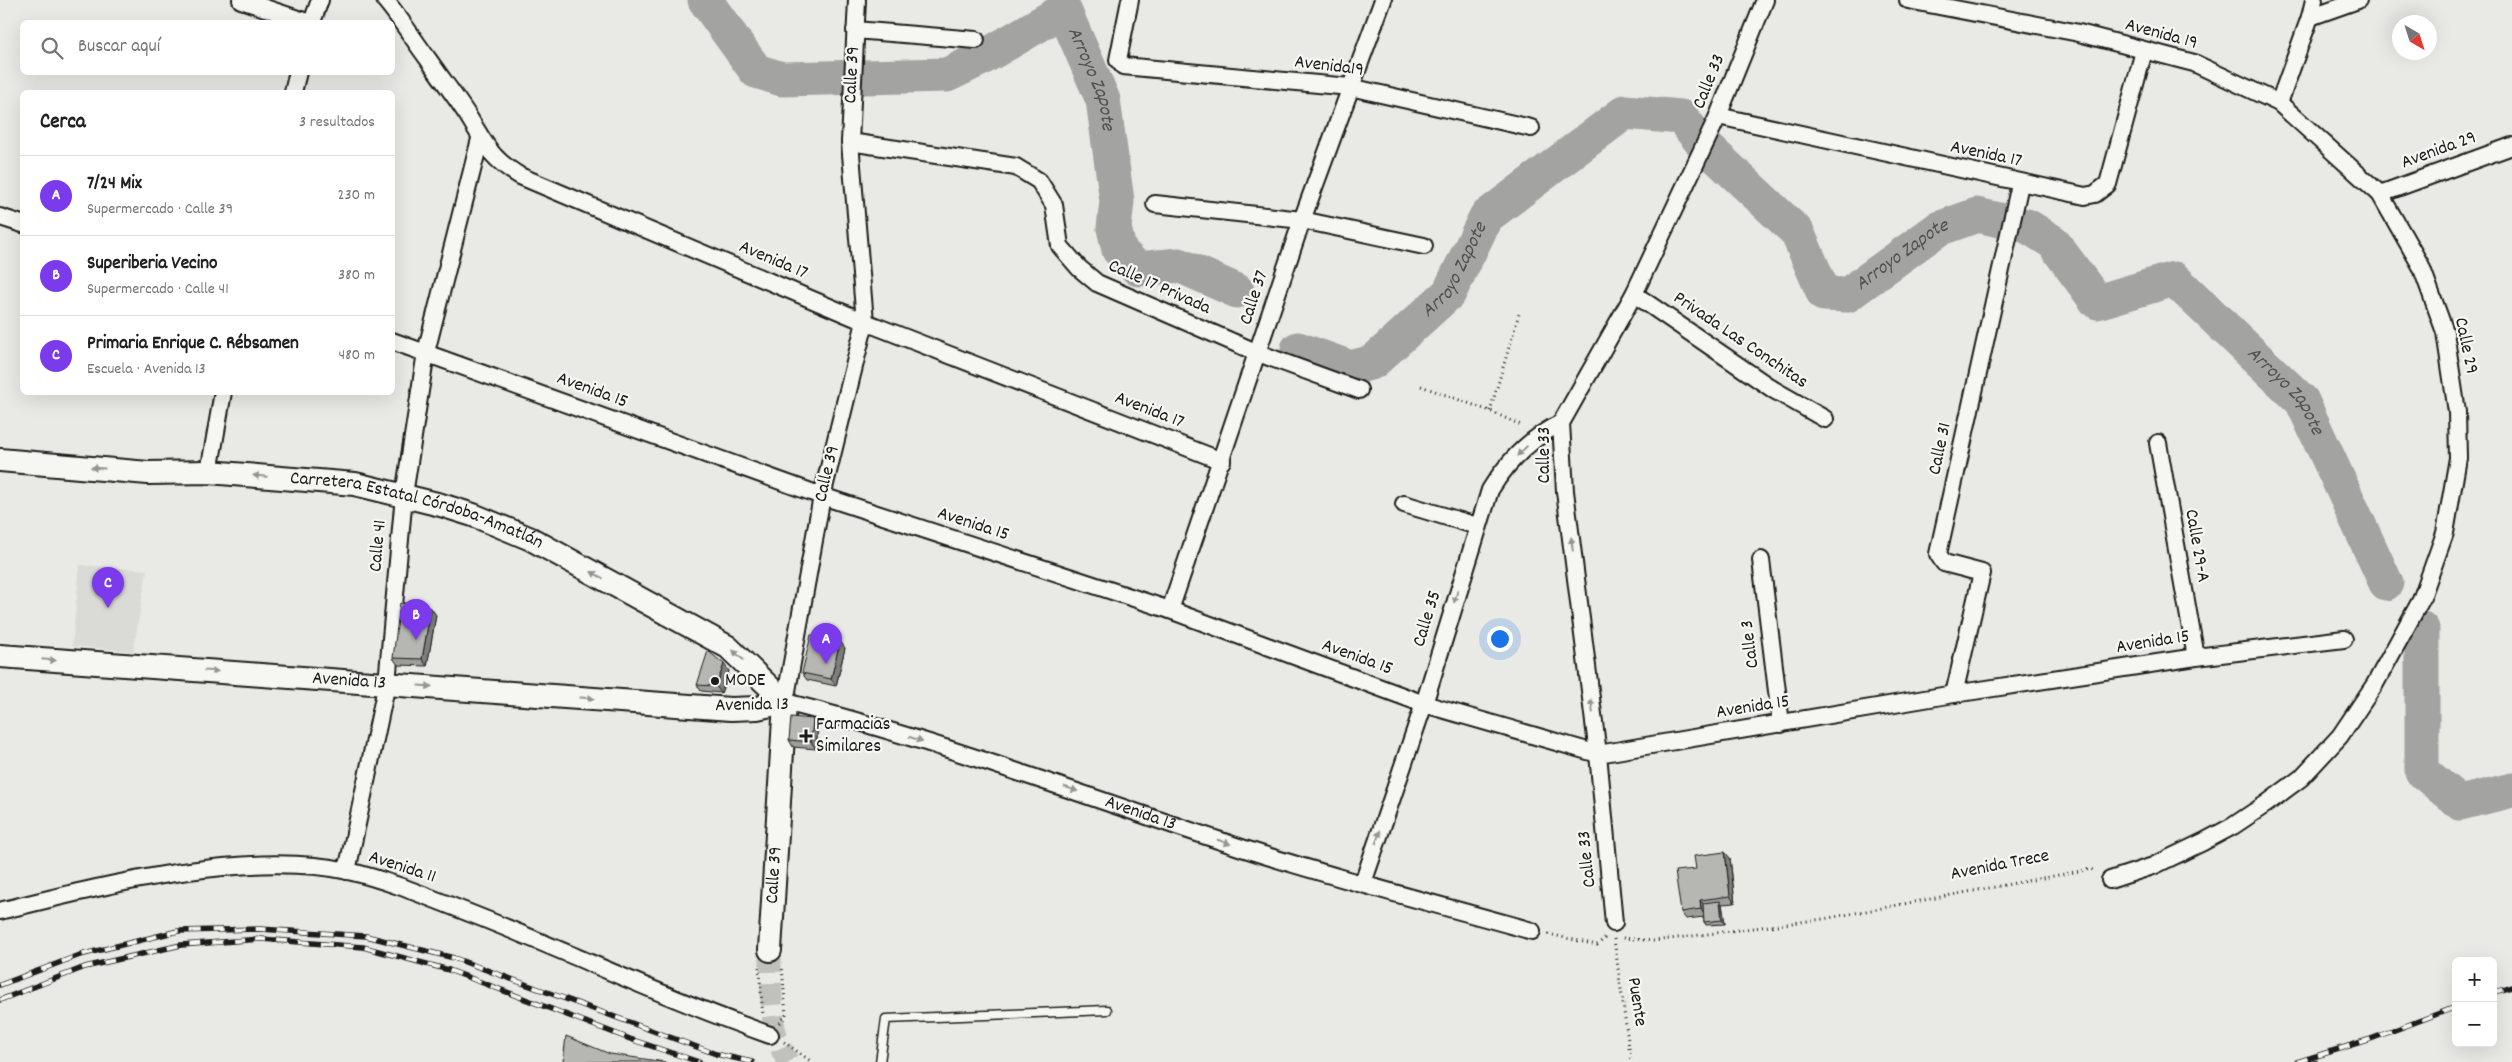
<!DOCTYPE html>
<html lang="es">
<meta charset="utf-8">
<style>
:root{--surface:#fff;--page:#f6f6f6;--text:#222;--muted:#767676;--line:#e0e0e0;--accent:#7c3aed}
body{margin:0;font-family:Dekko,sans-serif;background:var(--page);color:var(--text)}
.controls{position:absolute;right:15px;bottom:15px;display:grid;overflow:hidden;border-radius:8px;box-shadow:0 5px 20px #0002}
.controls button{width:45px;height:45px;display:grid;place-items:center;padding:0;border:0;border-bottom:1px solid var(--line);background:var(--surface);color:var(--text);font:25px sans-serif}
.compass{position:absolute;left:2392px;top:15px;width:45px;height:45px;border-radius:50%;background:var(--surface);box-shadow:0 5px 20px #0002;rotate:141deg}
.you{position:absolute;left:1499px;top:638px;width:18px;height:18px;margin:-12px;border:4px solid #fff;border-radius:50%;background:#1a73e8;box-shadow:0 0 0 8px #1a73e833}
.badge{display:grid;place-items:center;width:32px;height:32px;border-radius:50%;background:var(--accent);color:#fff;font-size:16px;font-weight:700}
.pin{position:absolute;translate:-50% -41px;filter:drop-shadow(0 1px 2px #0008)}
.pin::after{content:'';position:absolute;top:26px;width:18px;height:15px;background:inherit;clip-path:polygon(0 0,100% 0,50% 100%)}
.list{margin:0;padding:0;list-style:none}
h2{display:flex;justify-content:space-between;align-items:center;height:65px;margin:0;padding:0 20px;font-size:21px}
h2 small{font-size:16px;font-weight:400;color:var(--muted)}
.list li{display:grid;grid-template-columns:32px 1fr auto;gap:15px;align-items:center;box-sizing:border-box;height:80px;padding:0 20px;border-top:1px solid var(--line)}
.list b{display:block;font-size:19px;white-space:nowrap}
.list p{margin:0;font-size:16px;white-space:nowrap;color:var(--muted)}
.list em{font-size:16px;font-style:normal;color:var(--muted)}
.icon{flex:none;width:28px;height:28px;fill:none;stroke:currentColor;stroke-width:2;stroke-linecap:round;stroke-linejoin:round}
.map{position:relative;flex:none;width:2512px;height:1062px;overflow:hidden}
.search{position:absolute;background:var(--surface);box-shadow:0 5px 20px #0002;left:20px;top:20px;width:375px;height:55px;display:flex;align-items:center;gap:12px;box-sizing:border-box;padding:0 18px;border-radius:8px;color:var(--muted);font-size:19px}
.panel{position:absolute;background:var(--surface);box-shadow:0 5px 20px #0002;left:20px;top:90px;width:375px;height:305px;border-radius:8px}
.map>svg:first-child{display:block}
.built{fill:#dadad6}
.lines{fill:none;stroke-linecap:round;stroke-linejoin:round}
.river{stroke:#a3a3a1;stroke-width:35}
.secondary-tunnel{stroke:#c0c0bd;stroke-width:22;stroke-dasharray:22 11;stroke-linecap:butt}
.lane-casing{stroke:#1c1c1c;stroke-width:11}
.street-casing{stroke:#1c1c1c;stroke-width:20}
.secondary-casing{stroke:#1c1c1c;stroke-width:26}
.path{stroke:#1c1c1c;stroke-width:3;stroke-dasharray:1 4;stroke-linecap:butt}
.lane{stroke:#f6f6f2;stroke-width:8}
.street{stroke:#f6f6f2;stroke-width:16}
.secondary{stroke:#f6f6f2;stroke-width:22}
.rail-casing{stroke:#1c1c1c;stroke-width:5.5}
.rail{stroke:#f6f6f2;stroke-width:4;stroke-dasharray:11;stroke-linecap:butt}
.wall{fill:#9d9d9a;stroke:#1c1c1c}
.shaded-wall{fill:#7f7f7d;stroke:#1c1c1c}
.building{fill:#b6b6b3;stroke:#1c1c1c}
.oneway{fill:#949492}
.poi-dot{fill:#1c1c1c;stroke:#f6f6f2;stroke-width:2}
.labels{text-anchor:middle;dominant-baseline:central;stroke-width:4.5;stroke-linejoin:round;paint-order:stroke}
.street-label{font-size:19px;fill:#1c1c1c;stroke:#f6f6f2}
.poi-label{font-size:19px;fill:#1c1c1c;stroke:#f6f6f2;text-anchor:start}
.water-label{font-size:20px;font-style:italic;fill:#525251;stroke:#f6f6f2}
</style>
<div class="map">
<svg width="2512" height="1062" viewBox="0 0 2512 1062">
<rect width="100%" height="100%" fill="#e9e9e5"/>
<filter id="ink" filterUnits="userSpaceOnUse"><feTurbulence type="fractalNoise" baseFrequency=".02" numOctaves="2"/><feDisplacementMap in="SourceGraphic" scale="10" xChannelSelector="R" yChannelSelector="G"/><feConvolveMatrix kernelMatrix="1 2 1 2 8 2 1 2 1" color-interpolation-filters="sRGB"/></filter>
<g filter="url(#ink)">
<path class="built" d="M80,565L147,570L133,651L72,646Z"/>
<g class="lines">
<g class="river">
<path id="s1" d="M705,0L756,71L782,79L947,75L982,58L1064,10L1103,100L1117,201L1114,228L1119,250L1138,269L1179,265L1237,291"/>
<path id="s2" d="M1298,349L1351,368L1373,362L1449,293L1486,217L1625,112L1681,117L1704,145L1797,232L1824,294L1847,295L1938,229L1977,215L2027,226L2053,242L2097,302L2174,279L2302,401L2386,583"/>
<path d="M2422,629V771L2460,803L2512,790"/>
</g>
<path class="secondary-tunnel" d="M770,950C772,984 767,1035 789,1062"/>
<g class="lane-casing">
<path id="lane" d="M880,1062L886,1019L1107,1010"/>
</g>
<g class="street-casing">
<g id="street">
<path d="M241,0L307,22"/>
<path d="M385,0C401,19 413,39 428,59C441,78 456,97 468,116C486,145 490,158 520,176L865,322L1222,461"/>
<path id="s3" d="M857,0L850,142L865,322L822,496L785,702C941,741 1092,799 1245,849C1340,880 1437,904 1532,931"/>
<path d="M1130,0L1118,60L1123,66L1350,87L1531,128"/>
<path d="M1908,0L2079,33L2194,63L2279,103L2380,194L2421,266L2445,332L2457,412L2458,458L2445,533L2421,600L2375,684L2340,736L2301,778L2266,804L2233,826L2203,842L2153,866L2110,880"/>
<path d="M2310,17L2358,0"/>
<path d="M312,22L320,0"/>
<path d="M855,30L976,40"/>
<path d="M293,92L298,72"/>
<path d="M2279,103L2310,17L2314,0"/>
<path d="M1718,116L2085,196L2095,194L2108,184L2144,51"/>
<path d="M850,142L1016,167L1039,181L1054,205L1060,246L1079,268L1097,283L1258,353L1359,390"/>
<path d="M2380,194L2512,146"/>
<path d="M1155,204L1302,220L1424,246"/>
<path d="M0,217L22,224"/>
<path d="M1634,294L1774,390L1825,419"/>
<path d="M392,341L822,496L1170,610L1424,704L1598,754L1954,694L2196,657L2344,639"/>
<path d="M2158,443L2196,657"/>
<path d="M209,472L223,392"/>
<path d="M1404,504L1477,526"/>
<path d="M1761,560L1781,724"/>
<path d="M1170,610L1302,220L1383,0"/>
<path d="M1954,694L1982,573L1944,563L1938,554L2020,184"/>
<path d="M347,871L387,683L404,495L426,352L480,139"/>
<path d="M1363,883L1424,704L1490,490C1508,461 1530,438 1561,423"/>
<path d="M0,911C102,886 244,849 348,871C392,881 435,900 477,916C576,955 670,1000 770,1035"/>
<path d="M1614,923L1598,754L1565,491L1561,423L1634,294L1718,116L1765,0"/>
</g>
</g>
<g class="secondary-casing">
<g id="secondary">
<path id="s4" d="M0,460L148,473L209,472L355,484L441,505L473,515L531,539L728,647L785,702"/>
<path id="s5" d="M0,656L731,709L757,708L785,702"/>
<path id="s6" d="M770,950L785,702"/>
</g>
</g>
<g class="path">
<path d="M1421,386L1490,411L1523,426"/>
<path d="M1490,411L1519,314"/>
<path d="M1548,934L1597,945L1605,938"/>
<path d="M1623,938L1654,941L1823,919L2091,869L2096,872"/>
<path d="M1614,939L1631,1062"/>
<path d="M759,967L763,1016"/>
<path d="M780,1023L786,1015L782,966"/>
<path d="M784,1042L812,1062"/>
</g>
<use href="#lane" class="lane"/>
<use href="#street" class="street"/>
<use href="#secondary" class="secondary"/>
<g class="rail-casing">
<g id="rail">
<path d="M0,985L80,955L178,931L260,929L366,936L454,958L716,1054L752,1062"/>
<path d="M2493,993L2512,987"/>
<path d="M0,1000L85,967L181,945L261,939L363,947L449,970L630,1039L699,1062"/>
<path d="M2297,1062L2368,1040L2456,1007"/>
</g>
</g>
<use href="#rail" class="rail"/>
</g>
<g class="wall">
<path d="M436,615L427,666L398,665L393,658Z"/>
<path d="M845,648L836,686L807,680L802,673Z"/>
<path d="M729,671L721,693L701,691L697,685Z"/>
<path d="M813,719L818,726L816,749L793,747L789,740Z"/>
<path d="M1730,858L1735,903L1722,904L1725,924L1706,925L1704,922V917L1686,919L1681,912L1696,869Z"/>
</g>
<g class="shaded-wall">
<path d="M431,608L436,615L427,666L422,659Z"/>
<path d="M840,641L845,648L836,686L831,679Z"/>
<path d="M724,664L729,671L721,693L716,686Z"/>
<path d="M813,719L818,726L816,749L811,742Z"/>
<path d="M1725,852L1730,858L1735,903L1730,896Z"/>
<path d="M1700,900L1705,906L1706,916L1701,909Z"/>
<path d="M1720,901L1722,904L1725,924L1722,920Z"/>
</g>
<g class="building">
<path d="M400,603L431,608L422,659L393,658Z"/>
<path d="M811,635L840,641L831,679L802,673Z"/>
<path d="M708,651L724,664L716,686L697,685Z"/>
<path d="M791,717L813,719L811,742L789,740Z"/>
<path d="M1725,852L1730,896L1700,900L1701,909L1681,912L1675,871L1696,869L1694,856Z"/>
<path d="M1720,901L1722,920L1704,922L1703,903Z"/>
<path d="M566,1036L610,1054L665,1062H563Z"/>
<path d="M2317,1060V1062H2308Z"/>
</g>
<defs><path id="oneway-solid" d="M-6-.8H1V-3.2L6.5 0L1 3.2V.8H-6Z" transform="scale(1.25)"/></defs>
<g class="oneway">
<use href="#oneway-solid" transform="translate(1522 451) rotate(136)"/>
<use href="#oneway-solid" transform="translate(98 468) rotate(-176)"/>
<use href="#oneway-solid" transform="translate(260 476) rotate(-175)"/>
<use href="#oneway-solid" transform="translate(1572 544) rotate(-97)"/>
<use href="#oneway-solid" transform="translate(597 575) rotate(-151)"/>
<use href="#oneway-solid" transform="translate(1456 596) rotate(107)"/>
<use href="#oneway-solid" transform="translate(738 655) rotate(-138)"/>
<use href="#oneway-solid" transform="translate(49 660) rotate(5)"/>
<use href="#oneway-solid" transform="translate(211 671) rotate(4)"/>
<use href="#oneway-solid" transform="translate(425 686) rotate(4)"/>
<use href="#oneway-solid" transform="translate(587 698) rotate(4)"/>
<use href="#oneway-solid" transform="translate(1592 706) rotate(-97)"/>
<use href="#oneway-solid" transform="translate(916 739) rotate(18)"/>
<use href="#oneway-solid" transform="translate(1071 789) rotate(19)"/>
<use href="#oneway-solid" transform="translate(1378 837) rotate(-71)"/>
<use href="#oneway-solid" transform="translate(1224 842) rotate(19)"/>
</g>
</g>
<g class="poi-dot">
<circle cx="715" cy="681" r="5"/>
<path d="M803.5 728.5h5v5h5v5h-5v5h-5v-5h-5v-5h5z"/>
</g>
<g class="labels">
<g class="street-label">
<text transform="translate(2161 35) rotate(15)">Avenida 19</text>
<text transform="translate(1329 67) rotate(7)">Avenida19</text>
<text transform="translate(853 75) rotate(-87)">Calle 39</text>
<text transform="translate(1710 82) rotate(-68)">Calle 33</text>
<text transform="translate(2439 151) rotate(-20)">Avenida 29</text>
<text transform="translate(1986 155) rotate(12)">Avenida 17</text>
<text transform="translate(773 261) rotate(23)">Avenida 17</text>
<text transform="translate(1159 288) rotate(24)">Calle 17 Privada</text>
<text transform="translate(1255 298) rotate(-72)">Calle 37</text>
<text transform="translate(1740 341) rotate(34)">Privada Las Conchitas</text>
<text transform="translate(2465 346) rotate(78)">Calle 29</text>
<text transform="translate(592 391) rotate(20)">Avenida 15</text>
<text transform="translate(1149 411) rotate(21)">Avenida 17</text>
<text transform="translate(1941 449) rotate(-78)">Calle 31</text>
<text transform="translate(1545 455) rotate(-90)">Calle 33</text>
<text transform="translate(828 474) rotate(-77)">Calle 39</text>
<text stroke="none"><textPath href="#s4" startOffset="422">Carretera Estatal Córdoba-Amatlán</textPath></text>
<text transform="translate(973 525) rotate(18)">Avenida 15</text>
<text transform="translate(379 546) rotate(-85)">Calle 41</text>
<text transform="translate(2196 546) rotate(80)">Calle 29-A</text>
<text transform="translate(1428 619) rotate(-73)">Calle 35</text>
<text transform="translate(2153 643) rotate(-9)">Avenida 15</text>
<text transform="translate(1751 644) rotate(-97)">Calle 3</text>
<text transform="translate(1357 658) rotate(20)">Avenida 15</text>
<text stroke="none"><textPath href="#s5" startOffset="350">Avenida 13</textPath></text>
<text transform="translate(752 706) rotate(-1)">Avenida 13</text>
<text transform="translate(1753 708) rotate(-9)">Avenida 15</text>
<text stroke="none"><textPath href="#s3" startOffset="1084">Avenida 13</textPath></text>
<text transform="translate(1588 859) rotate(-96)">Calle 33</text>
<text transform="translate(2000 866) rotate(-11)">Avenida Trece</text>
<text transform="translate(402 868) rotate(18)">Avenida 11</text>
<text stroke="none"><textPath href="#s6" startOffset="75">Calle 39</textPath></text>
<text transform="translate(1636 1002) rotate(81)">Puente</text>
</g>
<g class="poi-label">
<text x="725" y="681">MODE</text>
<text x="816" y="725">Farmacias<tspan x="816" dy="22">Similares</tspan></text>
</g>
<g class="water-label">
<text stroke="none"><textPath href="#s1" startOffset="488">Arroyo Zapote</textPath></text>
<text stroke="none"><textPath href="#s2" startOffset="819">Arroyo Zapote</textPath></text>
<text stroke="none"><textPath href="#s2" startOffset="204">Arroyo Zapote</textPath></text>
<text stroke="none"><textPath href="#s2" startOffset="1300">Arroyo Zapote</textPath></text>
</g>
</g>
</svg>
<div class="controls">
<button>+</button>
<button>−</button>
</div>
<svg class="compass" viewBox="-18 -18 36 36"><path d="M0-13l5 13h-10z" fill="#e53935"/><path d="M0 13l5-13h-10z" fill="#767676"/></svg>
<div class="you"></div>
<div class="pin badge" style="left:826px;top:664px">A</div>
<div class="pin badge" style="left:416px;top:640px">B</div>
<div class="pin badge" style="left:108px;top:608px">C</div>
<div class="search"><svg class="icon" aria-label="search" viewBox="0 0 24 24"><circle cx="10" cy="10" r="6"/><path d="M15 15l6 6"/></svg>Buscar aquí</div>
<section class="panel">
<h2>Cerca<small>3 resultados</small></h2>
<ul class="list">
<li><span class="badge">A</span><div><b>7/24 Mix</b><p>Supermercado · Calle 39</p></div><em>230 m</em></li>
<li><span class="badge">B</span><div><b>Superiberia Vecino</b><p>Supermercado · Calle 41</p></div><em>380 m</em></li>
<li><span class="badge">C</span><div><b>Primaria Enrique C. Rébsamen</b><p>Escuela · Avenida 13</p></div><em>480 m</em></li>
</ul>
</section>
</div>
